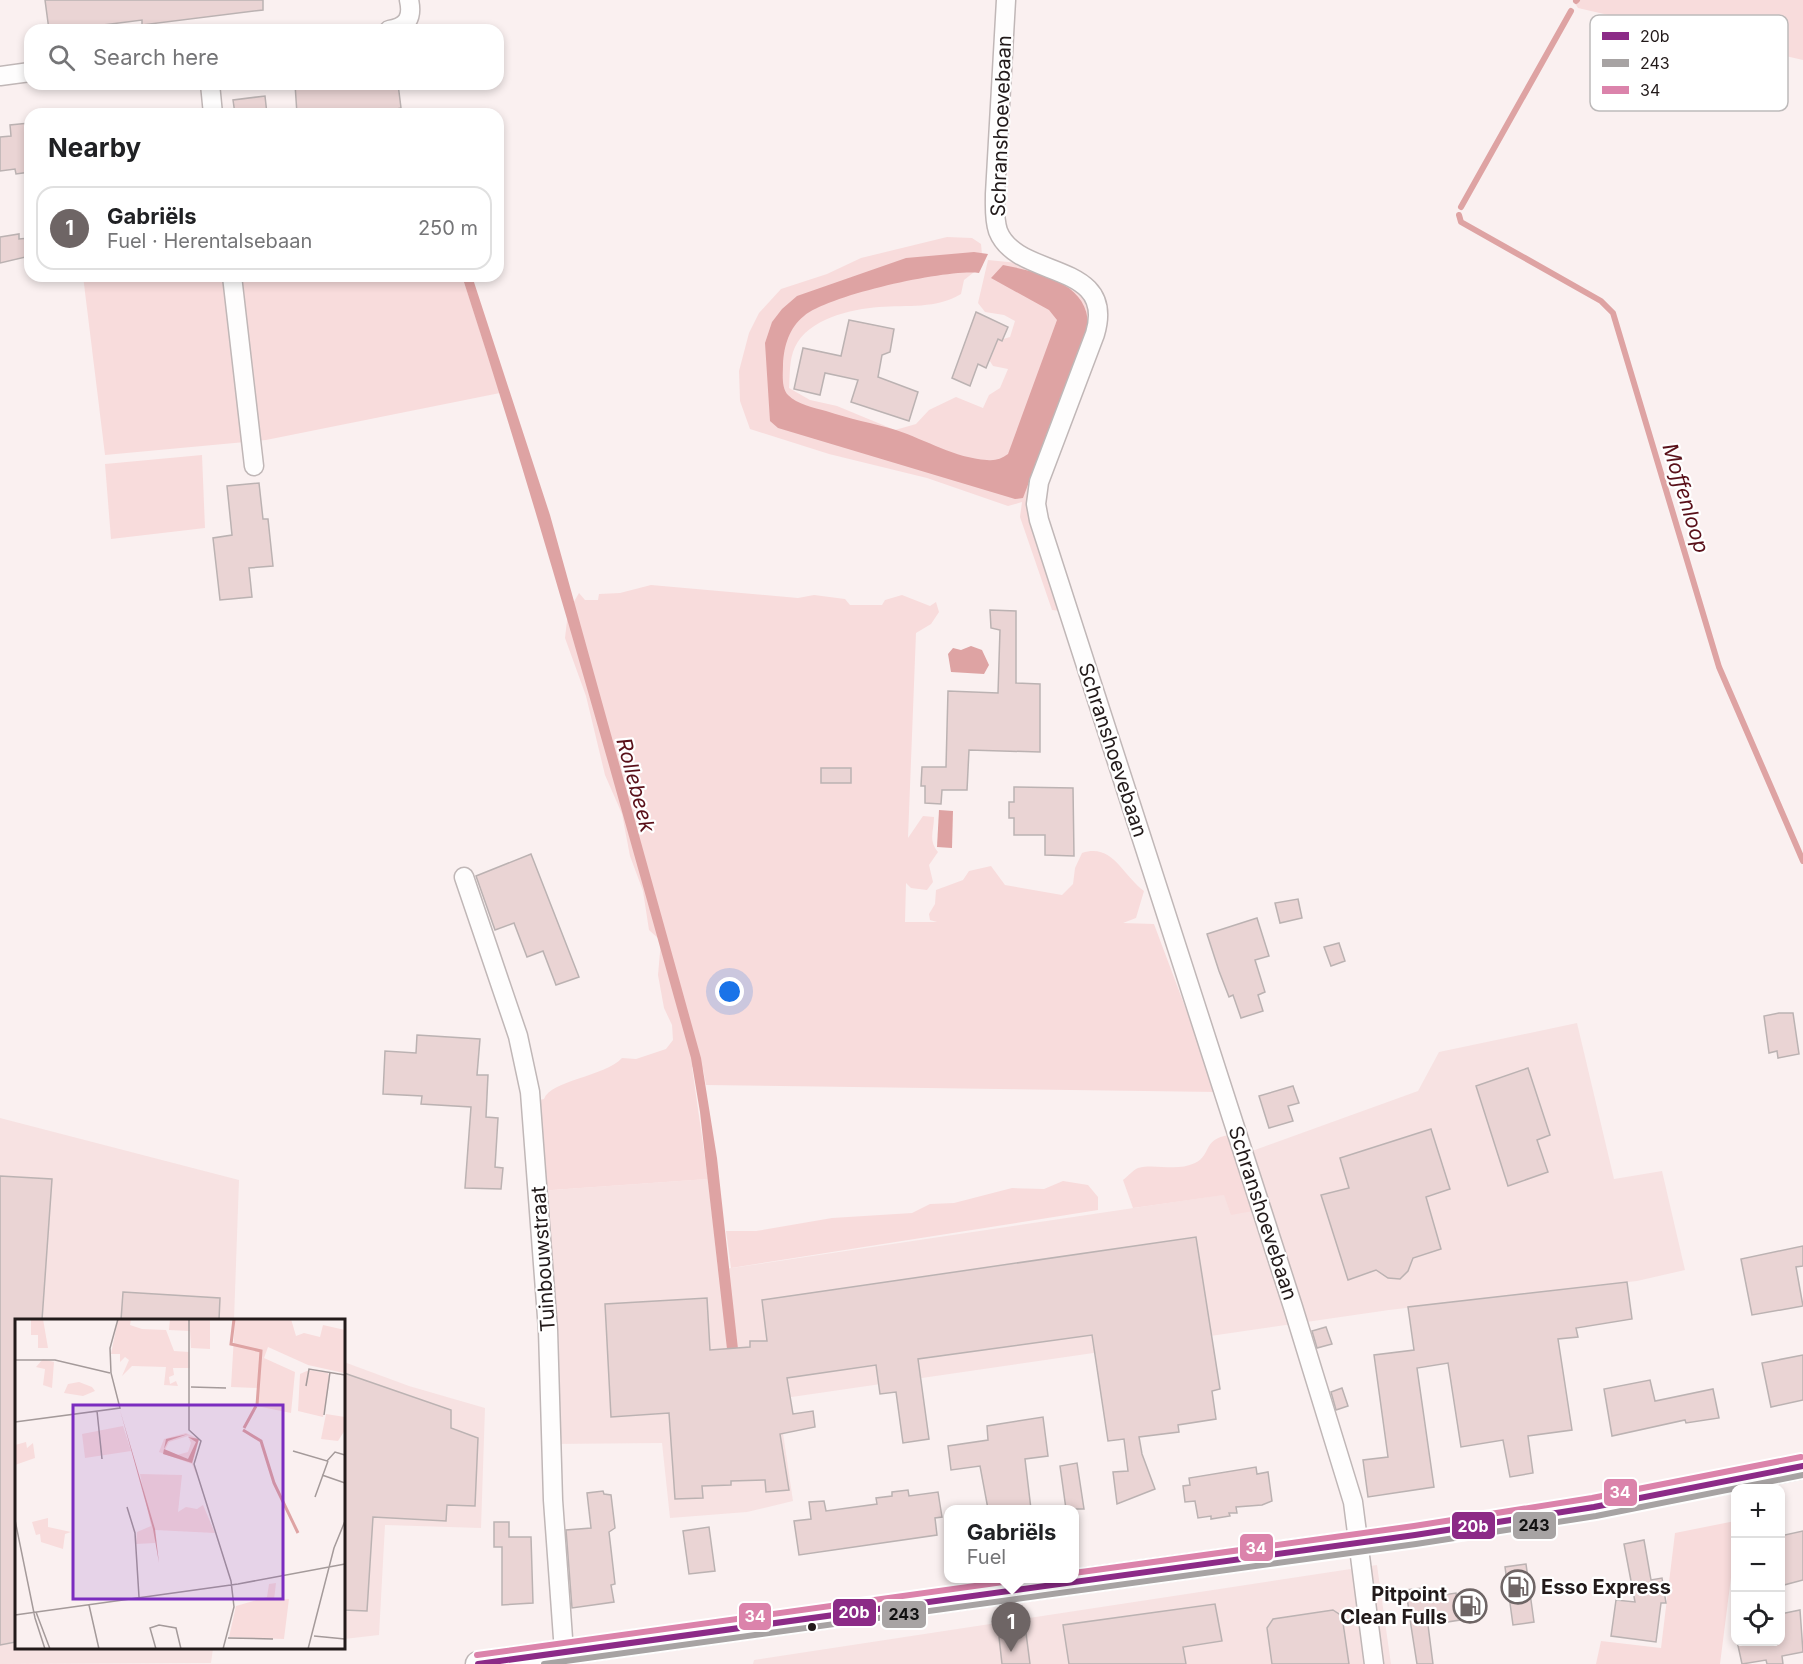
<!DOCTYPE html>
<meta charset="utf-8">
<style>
:root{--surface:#fff;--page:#f6f6f6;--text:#202124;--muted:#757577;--line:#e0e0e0;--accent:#6e6565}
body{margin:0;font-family:Inter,sans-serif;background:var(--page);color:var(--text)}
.controls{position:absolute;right:18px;bottom:18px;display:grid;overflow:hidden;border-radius:12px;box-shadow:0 3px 9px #0003}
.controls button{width:54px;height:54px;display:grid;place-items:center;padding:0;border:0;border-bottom:2px solid var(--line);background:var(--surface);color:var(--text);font:30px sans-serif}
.you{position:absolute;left:730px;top:992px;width:21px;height:21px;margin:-15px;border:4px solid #fff;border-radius:50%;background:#1a73e8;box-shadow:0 0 0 9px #1a73e833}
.badge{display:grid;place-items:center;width:39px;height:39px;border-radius:50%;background:var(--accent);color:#fff;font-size:20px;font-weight:700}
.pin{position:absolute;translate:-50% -50px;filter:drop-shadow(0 2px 3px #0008)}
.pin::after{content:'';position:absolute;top:32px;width:21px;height:18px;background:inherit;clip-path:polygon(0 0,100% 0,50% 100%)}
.popup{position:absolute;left:944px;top:1505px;width:135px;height:78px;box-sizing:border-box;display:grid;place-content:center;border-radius:12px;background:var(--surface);filter:drop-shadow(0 2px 4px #0005);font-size:20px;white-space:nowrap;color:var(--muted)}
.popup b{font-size:22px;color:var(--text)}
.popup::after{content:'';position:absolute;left:50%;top:100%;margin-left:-12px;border:12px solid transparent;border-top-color:var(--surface)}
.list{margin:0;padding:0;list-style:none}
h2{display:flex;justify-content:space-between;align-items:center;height:78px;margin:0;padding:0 24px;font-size:26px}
h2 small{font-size:20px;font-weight:400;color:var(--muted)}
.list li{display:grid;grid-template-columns:39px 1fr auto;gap:18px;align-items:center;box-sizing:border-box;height:84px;margin:0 12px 12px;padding:0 12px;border:2px solid var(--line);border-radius:18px}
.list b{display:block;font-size:22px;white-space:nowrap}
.list p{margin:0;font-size:20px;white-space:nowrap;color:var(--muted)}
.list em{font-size:20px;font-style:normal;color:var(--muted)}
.icon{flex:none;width:33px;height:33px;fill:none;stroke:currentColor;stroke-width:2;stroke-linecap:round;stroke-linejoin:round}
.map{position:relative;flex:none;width:1803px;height:1664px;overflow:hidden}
.search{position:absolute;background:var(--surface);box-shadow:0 3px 9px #0003;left:24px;top:24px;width:480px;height:66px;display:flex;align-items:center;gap:15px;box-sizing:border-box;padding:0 21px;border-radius:18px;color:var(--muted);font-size:22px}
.panel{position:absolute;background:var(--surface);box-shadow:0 3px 9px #0003;left:24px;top:108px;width:480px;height:174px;border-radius:18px}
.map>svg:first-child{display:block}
.built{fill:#f7e2e2}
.green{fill:#f8dcdc}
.water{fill:#dea3a3}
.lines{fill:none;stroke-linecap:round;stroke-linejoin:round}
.stream{stroke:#dea3a3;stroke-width:6}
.building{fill:#ead4d4;stroke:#bbb2b2;stroke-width:1.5}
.minor-casing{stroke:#c0b7b7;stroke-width:21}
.major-casing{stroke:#c0b7b7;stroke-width:27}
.minor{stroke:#fefdfd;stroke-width:18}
.major{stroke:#fefdfd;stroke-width:24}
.bus-1-casing{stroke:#fff;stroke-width:10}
.bus-2-casing{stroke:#fff;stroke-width:10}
.bus-3-casing{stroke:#fff;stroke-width:10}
.bus-1{stroke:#8c2b87;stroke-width:6}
.bus-2{stroke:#a7a3a3;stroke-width:6}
.bus-3{stroke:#db83ab;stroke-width:6}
.bus-dot{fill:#221a1a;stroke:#fff;stroke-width:2}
.labels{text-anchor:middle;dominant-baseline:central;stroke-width:4.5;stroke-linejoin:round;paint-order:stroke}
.street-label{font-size:20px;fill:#221a1a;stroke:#fff}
.poi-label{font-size:20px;font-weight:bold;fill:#221a1a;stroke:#fff;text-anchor:start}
.water-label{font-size:21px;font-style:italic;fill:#591019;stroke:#fff}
.inset-river{fill:none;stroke:#dea3a3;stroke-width:3}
.inset-road{fill:none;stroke:#a49a9a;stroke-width:1.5}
.view{fill:#7b2cbf;fill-opacity:0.15;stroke:#7b2cbf;stroke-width:3}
.inset-edge{fill:none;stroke:#221a1a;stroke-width:3}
.key{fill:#fff;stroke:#bdbaba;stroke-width:1.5}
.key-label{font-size:16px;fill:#221a1a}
.line-badge{stroke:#fff;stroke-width:2}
.badge-label{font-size:16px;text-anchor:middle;font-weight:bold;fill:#fff}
.pale-badge-label{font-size:16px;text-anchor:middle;font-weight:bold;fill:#111}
</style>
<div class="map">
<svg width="1803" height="1664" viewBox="0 0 1803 1664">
<rect width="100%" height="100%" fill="#faf0f0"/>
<g class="built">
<path d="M1577,1023L1614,1179L1662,1171L1685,1270L1637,1281L1389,1310L778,1399L793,1501L747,1512L670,1518L662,1443L552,1444L538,1191L708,1179L718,1270L1255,1190L1244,1154L1418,1091L1439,1052Z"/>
<path d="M0,1118L239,1180L234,1320H16V1648H213L211,1663L0,1664Z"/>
<path d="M344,1362L409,1386L485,1408L481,1528L385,1525L379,1635L344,1639Z"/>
<path d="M1377,1565L1391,1664H753L754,1660Z"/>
</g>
<g class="green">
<path d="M1573,0H1803V60L1578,8Z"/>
<path d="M947,237L972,238L981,244L983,265L964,280L961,294C937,309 907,305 879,307C851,309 808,319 795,347C789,359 790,375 789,388L810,400L837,406L895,430L916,424L929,410L956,397L983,408L989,395L1000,388L1008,369L993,366L982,349L983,345L1010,337L1015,321L1004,315L985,312L978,303L988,260L1028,264L1084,294L1090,308L1084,357L1029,498L1060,611L1052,610L1020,517L1022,502L1008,506L927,478L829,454L750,429L740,401L739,371L749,333L759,313L781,289L827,274L861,258Z"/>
<path d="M83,276H462L500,393L266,440L105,455Z"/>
<path d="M202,455L205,528L111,539L105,464Z"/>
<path d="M651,585L798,598L814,595L845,599L850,605H882L885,600L902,595L930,606L936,602L939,612L931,624L916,633L908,838L923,816L934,817C934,831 928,840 938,852L929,865L933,882L927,890L911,888L906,883L905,922H937L930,920L929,914L935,904L936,890L963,880L969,871L991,866L1005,885L1062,895L1073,884L1075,868L1082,853C1113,843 1122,875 1144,891L1136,918L1123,923L1154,924L1217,1092L706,1085L703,1069L692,1067L708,1179L538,1191L531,1102L544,1099C551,1080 604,1077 622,1058L636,1059L666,1049L673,1040L672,1025L664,1008L658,975L661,941L649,930L643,891L630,856L622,814L605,775L586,696L565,638L568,612L579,593L585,600H598L599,594L620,593Z"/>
<path d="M1229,1135L1253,1211L1231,1215L1224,1195L1133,1208L1123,1180C1127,1177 1133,1170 1138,1168C1155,1163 1176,1172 1195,1163C1212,1155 1202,1139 1229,1135Z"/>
<path d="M1063,1181L1088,1185L1098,1197V1210L731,1268L726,1231H756L832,1218L912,1213L930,1204L954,1203L1012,1188L1044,1189Z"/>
<path d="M1735,1521V1546L1720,1664H1596L1601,1641L1661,1648L1675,1533Z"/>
</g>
<g class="water">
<path d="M974,252L988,254L979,273C946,269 829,295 804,316C789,328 784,346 783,364C783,373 781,388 788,395C797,404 814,408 826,411C849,419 873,423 896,430C926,440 955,458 987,460C995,461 1001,459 1008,454L1057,320L1049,310L991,278L1003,265C1039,272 1089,283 1088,326L1023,498L1015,499L778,428L770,421L765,343L772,322L782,309L797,296L906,258Z"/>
<path d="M462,276H472L550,515L701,1058L717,1158L738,1349H727L700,1112L691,1058C618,797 546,534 462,276Z"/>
<path d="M971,646L982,650L989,665L984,674L951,672L948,654L953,648L961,650Z"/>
<path d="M939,810L953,811L952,848L937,847Z"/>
</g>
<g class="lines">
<g class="stream">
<path d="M1576,1L1577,0"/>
<path d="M1461,207L1571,11"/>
<path d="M1459,215L1461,222L1601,301L1613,313L1719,667L1803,861"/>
</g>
</g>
<g class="building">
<path d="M45,0H263V10L142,25V20L103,25L90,30H49Z"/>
<path d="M295,84H398L401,108L376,114H321V111L297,114Z"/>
<path d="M265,96L267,114H235L233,100Z"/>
<path d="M29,123L30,172L16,174L15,169L0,171V137L11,136L10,125Z"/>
<path d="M19,234V239L30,238V256L0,263V237Z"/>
<path d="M976,312L1008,327L1002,341L998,339L986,368L978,364L970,386L952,378Z"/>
<path d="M849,320L894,329L890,352L882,355L878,377L918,392L909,421L851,402L858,380L825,373L820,395L794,389L803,348L841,356Z"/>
<path d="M259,483L263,519H268L273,566L249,568L252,597L220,600L213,538L232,535L227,486Z"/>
<path d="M990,610L1016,611V683L1040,684V752L969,750L967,790H942L941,804L925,803V786H921L922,767H946L948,691L998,693L1000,630L991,628Z"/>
<rect x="821" y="768" width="30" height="15"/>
<path d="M1014,787L1073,788L1074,856L1045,855V835H1014V818H1009V802H1014Z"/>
<path d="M531,854L579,977L556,985L543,951L527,957L514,923L495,930L476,876Z"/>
<path d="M1298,899L1302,918L1280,923L1275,903Z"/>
<path d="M1257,918L1269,956L1255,960L1265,992L1258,995L1263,1011L1241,1018L1233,995L1229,997L1219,971L1207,934Z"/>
<path d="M1339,943L1345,961L1331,966L1324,947Z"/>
<path d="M1779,1013H1793L1799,1054L1778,1058L1777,1051L1769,1053L1764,1016Z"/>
<path d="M417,1035L480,1039L477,1075H488L486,1117L498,1118L495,1167L503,1168L501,1189L465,1188L471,1107L421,1104L422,1096L383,1094L385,1051L416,1053Z"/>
<path d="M1528,1068L1550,1135L1537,1140L1548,1172L1508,1186L1476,1086Z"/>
<path d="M1293,1086L1299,1103L1288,1106L1293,1121L1269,1128L1259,1096Z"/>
<path d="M1431,1129L1450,1189L1426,1197L1441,1249L1413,1258L1408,1271L1400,1279L1388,1278L1376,1270L1348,1280L1321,1195L1349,1188L1340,1158Z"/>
<path d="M0,1176L52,1179L42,1320H16V1642L0,1645Z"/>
<path d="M1196,1237L1220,1389L1212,1391L1216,1419L1178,1425L1179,1432L1139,1437L1142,1454L1155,1489L1117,1504L1113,1472L1128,1471L1124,1439L1108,1441L1092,1335L918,1359L929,1439L903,1443L896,1392L880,1394L876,1365L787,1378L793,1414L813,1411L815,1427L780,1434L789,1490L766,1492L765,1480L731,1481V1485L702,1486L703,1498L675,1499L669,1413L611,1417L605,1304L707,1298L710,1350L750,1347V1341H767L762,1300Z"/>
<path d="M1803,1246V1266L1796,1267L1803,1306L1752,1315L1741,1259Z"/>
<path d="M1627,1282L1632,1319L1576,1328L1578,1337L1558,1339L1572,1430L1528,1436L1533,1473L1510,1477L1503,1440L1461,1447L1448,1363L1417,1368L1434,1487L1368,1497L1363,1460L1388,1457L1374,1355L1414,1350L1408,1307Z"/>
<path d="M123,1292L220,1298L219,1320H121Z"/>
<path d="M1326,1327L1332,1344L1317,1348L1312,1331Z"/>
<path d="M1803,1355V1400L1771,1407L1762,1363Z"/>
<path d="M344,1373L451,1410V1428L478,1438L475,1506L447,1505L446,1521L373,1517L367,1611L344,1610Z"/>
<path d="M1650,1380L1655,1401L1713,1389L1719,1418L1686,1423L1685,1420L1612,1436L1604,1389Z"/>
<path d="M1342,1388L1348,1406L1336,1410L1331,1392Z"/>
<path d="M1043,1417L1048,1456L1025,1459L1031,1509H988L980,1466L951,1470L948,1446L988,1440L987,1426Z"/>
<path d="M1077,1463L1084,1509H1066L1060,1466Z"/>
<path d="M1256,1467L1257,1474L1268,1472L1272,1501L1262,1505L1236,1507L1237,1513H1229L1230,1516L1211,1519V1516L1198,1518L1195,1501L1185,1502L1183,1486L1190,1485L1189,1478Z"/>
<path d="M908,1490L909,1496L938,1492L942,1517L935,1518L937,1535L799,1555L794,1521L811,1519L809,1502L824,1501L826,1511L877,1504L876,1498L892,1496V1492Z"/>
<path d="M603,1491L604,1494L611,1495L615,1528L609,1532L615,1584L611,1585L614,1602L572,1608L566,1530L591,1528L587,1493Z"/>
<path d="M494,1522H509V1537H531L533,1603L502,1605V1547H494Z"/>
<path d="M709,1527L715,1571L689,1574L683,1531Z"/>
<path d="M1803,1531V1580L1784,1585L1780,1567V1536Z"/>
<path d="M1644,1540L1651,1580L1662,1578L1666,1603H1661L1656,1642L1611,1636L1616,1600L1635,1602L1624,1544Z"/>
<path d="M1526,1564L1534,1622L1513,1625L1505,1567Z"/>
<path d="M1422,1588L1423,1598L1456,1593L1460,1620L1428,1625L1433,1664H1417L1411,1626L1406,1590Z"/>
<path d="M1215,1604L1222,1641L1183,1647L1186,1664H1069L1063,1625Z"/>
<path d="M1333,1610L1342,1616L1349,1664H1272L1267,1628L1273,1619Z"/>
<path d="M1800,1610L1803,1652L1782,1656L1783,1664H1767L1766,1660L1742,1664L1737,1641H1780V1614Z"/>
<path d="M1026,1633L1030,1664H1002L999,1637Z"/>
</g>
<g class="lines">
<g class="minor-casing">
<g id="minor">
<path d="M1006,0L995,194C995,207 994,219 998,231C1017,280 1117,260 1095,334L1039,482L1036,504L1039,520L1293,1307L1353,1502L1374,1664"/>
<path d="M389,30C407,27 413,18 409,0"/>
<path d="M0,76L30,72"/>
<path d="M210,84L213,114"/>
<path d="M232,276L254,466"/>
<path d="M464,877L518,1036L530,1092L548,1330L553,1500L564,1652"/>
</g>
</g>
<g class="major-casing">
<path id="major" d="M478,1664L1415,1535L1594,1507L1803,1466"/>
</g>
<use href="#minor" class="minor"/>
<use href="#major" class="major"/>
<g class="bus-1-casing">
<path id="bus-1" d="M478,1664L1415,1535L1594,1507L1803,1466"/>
</g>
<g class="bus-2-casing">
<path id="bus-2" d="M544,1664L1416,1544L1596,1516L1803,1475"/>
</g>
<g class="bus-3-casing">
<g id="bus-3">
<path d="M1074,1573L1414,1526L1592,1498L1801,1457"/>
<path d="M477,1655L1033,1578"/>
</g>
</g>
<use href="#bus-1" class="bus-1"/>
<use href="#bus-2" class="bus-2"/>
<use href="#bus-3" class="bus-3"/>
</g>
<defs>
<g id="fuel-ring" transform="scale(1.725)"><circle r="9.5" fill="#fff" stroke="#6e6565" stroke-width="1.5"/><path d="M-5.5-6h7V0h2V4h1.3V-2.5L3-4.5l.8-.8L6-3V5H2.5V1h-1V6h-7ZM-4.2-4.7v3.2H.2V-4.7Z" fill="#6e6565"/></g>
</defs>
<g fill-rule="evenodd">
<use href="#fuel-ring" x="1518" y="1587"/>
<use href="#fuel-ring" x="1470" y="1606"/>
</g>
<circle class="bus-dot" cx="812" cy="1627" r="5"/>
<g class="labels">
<g class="street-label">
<text transform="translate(1001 126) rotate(-88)">Schranshoevebaan</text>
<text transform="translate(1113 750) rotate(72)">Schranshoevebaan</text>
<text transform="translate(1263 1213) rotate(72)">Schranshoevebaan</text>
<text transform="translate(543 1259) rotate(-94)">Tuinbouwstraat</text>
</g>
<g class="poi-label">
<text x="1541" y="1587">Esso Express</text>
<text x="1447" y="1594" text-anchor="end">Pitpoint<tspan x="1447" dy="23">Clean Fulls</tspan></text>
</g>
<g class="water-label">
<text transform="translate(1686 498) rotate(73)">Moffenloop</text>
<text transform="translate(636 785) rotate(75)">Rollebeek</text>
</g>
</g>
<g transform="translate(15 1319)">
<rect width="330" height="330" fill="#faf0f0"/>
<path d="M16,0H28L33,29H23V16H16ZM103,0H116L115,6L127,10L151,11L159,32L174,33L175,49H158L159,56L154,58L155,65L161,62L163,67L149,66L151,48L117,47L107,57L114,41L110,38L105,43V35H96ZM155,0H195V30L176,29L175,12L154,11ZM220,0H276L281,17L289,14L305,18L308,6L330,11L329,54L293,46L253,28L249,39L280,53L276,94L242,87L243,69L216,68ZM28,40L39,43L37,69L28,66L30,50L21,48ZM294,51L313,54L315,60L308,98L283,92L285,55ZM64,63L77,68L80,72L68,77L49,74L53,65ZM311,95L330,98V111L323,122L306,120ZM108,107L116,132L70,139L67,115ZM171,114L184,120L178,144L182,157L177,145L144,133L149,120ZM173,117L176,124L173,133L162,136L150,131L154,123ZM11,123L12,129L18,124L20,139L0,146V126ZM125,155L167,156L163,193L171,188L182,190L188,186L200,214L140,211V224L121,225L122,213L136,207ZM33,199V208L56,213L50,215L48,230L26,223L25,215L21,216L17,203ZM261,264L259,281L274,280L269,320L214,318L221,287L252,278L254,265Z" fill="#f8dcdc" fill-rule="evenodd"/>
<path d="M105,91L140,210L144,244L138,210ZM173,115L153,122L149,130L173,140L181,123L173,118L184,120L177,144L148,135L151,120Z" fill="#dea3a3"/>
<path class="inset-river" d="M219,0L216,25L246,32L242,86M229,109L241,87M228,111L246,122L259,164L283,214"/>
<path class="inset-road" d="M174,0V111L186,122L179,145L216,262L219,288L208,330M0,41H40L95,54M291,67L294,50L330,56M176,68L211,69M82,92L87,140M309,96L315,53M0,103L105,89L96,54L95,29L103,0M278,132L312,142L320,133L330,136M307,156L330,164M300,178L313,142M112,188L120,214L124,278M0,201L20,299L30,330M74,286L84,330M21,293L35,330M0,296L223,265L330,245M299,317L330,320M213,319L258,320M141,330L135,309L144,306L161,309L166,330M293,330L319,229L330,202"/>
<path class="view" d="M58,86H268V280H58Z"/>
<rect width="330" height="330" class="inset-edge"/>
</g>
<rect x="1590" y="15" width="198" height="96" rx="9" class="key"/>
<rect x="1602" y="32" width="27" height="8" fill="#8c2b87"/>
<rect x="1602" y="59" width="27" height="8" fill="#a7a3a3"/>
<rect x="1602" y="86" width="27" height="8" fill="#db83ab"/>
<g class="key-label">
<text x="1640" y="42">20b</text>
<text x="1640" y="69">243</text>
<text x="1640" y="96">34</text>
</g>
<g class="line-badge">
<rect x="1603" y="1478" width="35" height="29" rx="6" fill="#db83ab"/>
<rect x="1512" y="1511" width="45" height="29" rx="6" fill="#a7a3a3"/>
<rect x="1451" y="1511" width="45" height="29" rx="6" fill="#8c2b87"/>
<rect x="1239" y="1533" width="35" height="29" rx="6" fill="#db83ab"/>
<rect x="832" y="1598" width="45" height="29" rx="6" fill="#8c2b87"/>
<rect x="881" y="1600" width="46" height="29" rx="6" fill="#a7a3a3"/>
<rect x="738" y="1602" width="34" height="29" rx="6" fill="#db83ab"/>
</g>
<g class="badge-label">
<text x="1620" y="1498">34</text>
<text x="1473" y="1532">20b</text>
<text x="1256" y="1554">34</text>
<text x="854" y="1618">20b</text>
<text x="755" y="1622">34</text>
</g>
<g class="pale-badge-label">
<text x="1534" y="1531">243</text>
<text x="904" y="1620">243</text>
</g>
</svg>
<div class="controls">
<button>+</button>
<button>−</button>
<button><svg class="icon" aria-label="locate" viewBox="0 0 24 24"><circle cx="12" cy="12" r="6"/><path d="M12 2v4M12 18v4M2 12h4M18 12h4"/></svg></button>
</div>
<div class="you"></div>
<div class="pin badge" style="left:1011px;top:1652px">1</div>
<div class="popup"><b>Gabriëls</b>Fuel</div>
<div class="search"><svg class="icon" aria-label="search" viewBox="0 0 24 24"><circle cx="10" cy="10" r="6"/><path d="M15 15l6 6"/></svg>Search here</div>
<section class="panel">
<h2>Nearby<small></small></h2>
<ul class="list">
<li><span class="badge">1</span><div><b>Gabriëls</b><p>Fuel · Herentalsebaan</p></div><em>250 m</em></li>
</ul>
</section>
</div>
